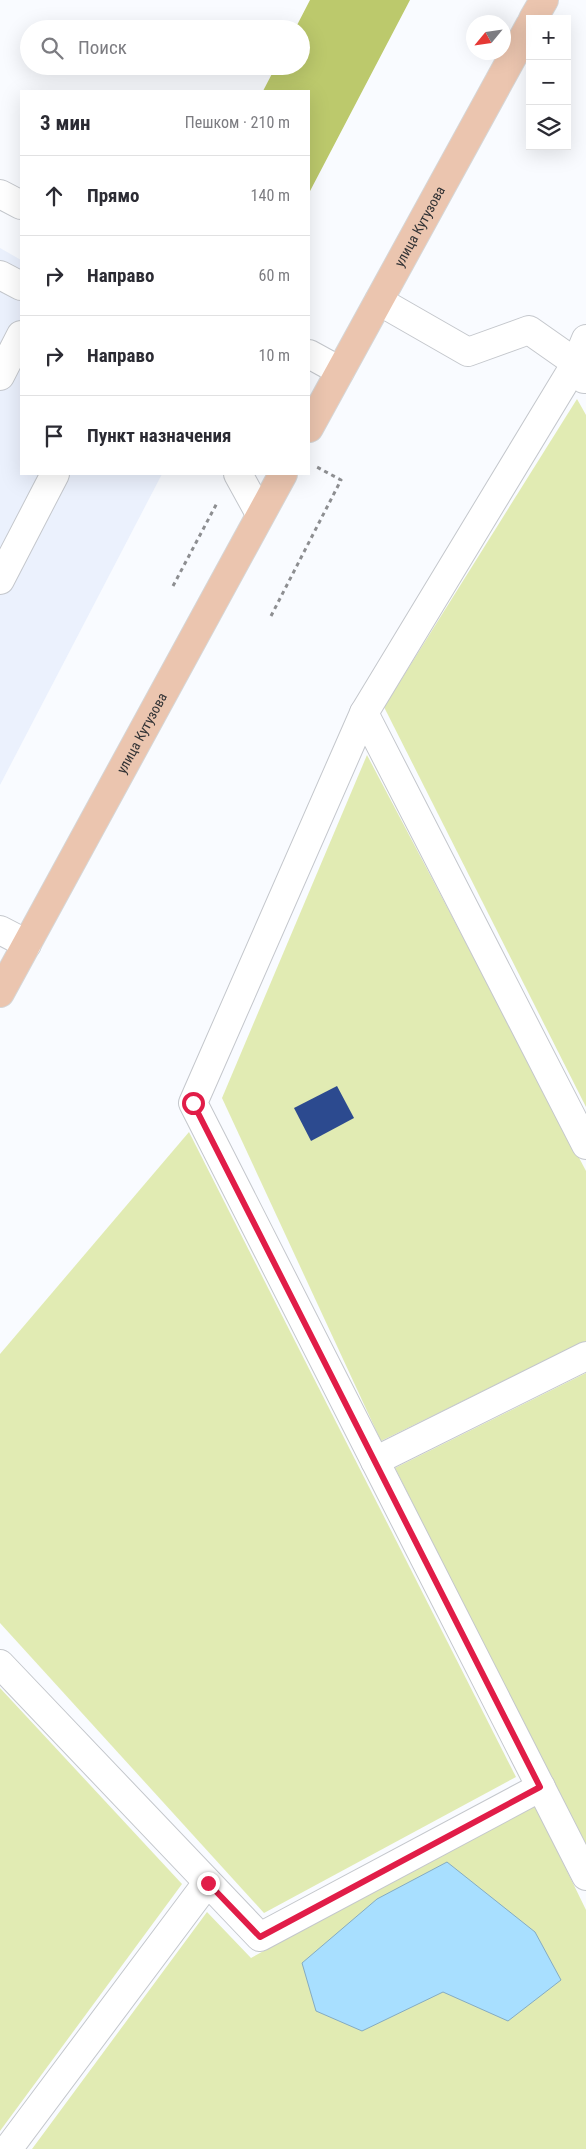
<!DOCTYPE html>
<html lang="ru">
<meta charset="utf-8">
<style>
:root{--surface:#fff;--page:#f2f2f3;--text:#2b2b33;--muted:#7c7c81;--line:#e1e1e2}
body{margin:0;font-family:"Roboto Condensed",sans-serif;background:var(--page);color:var(--text)}
.controls{position:absolute;right:15px;top:15px;display:grid;overflow:hidden;border-radius:0px;box-shadow:0 5px 20px #0002}
.controls button{width:45px;height:45px;display:grid;place-items:center;padding:0;border:0;border-bottom:1px solid var(--line);background:var(--surface);color:var(--text);font:25px sans-serif}
.compass{position:absolute;left:466px;top:15px;width:45px;height:45px;border-radius:50%;background:var(--surface);box-shadow:0 5px 20px #0002;rotate:241deg}
.stop{position:absolute;width:15px;height:15px;margin:-11px;border:4px solid #e11d48;border-radius:50%;background:#fff}
.stop.end{background:#e11d48;border-color:#fff;box-shadow:0 1px 5px #0008}
.list{margin:0;padding:0;list-style:none}
h2{display:flex;justify-content:space-between;align-items:center;height:65px;margin:0;padding:0 20px;font-size:21px}
h2 small{font-size:16px;font-weight:400;color:var(--muted)}
.list li{display:grid;grid-template-columns:32px 1fr auto;gap:15px;align-items:center;box-sizing:border-box;height:80px;padding:0 20px;border-top:1px solid var(--line)}
.list b{display:block;font-size:19px;white-space:nowrap}
.list em{font-size:16px;font-style:normal;color:var(--muted)}
.icon{flex:none;width:28px;height:28px;fill:none;stroke:currentColor;stroke-width:2;stroke-linecap:round;stroke-linejoin:round}
.map{position:relative;flex:none;width:586px;height:2149px;overflow:hidden}
.search{position:absolute;background:var(--surface);box-shadow:0 5px 20px #0002;left:20px;top:20px;width:290px;height:55px;display:flex;align-items:center;gap:12px;box-sizing:border-box;padding:0 18px;border-radius:28px;color:var(--muted);font-size:19px}
.panel{position:absolute;background:var(--surface);box-shadow:0 5px 20px #0002;left:20px;top:90px;width:290px;height:385px;border-radius:0px}
.map>svg:first-child{display:block}
.built{fill:#ebf1fd}
.green{fill:#e1ebb3}
.forest{fill:#bcc96c}
.water{fill:#a8dfff;stroke:#84abc2}
.building{fill:#2c4a8f}
.lines{fill:none;stroke-linecap:round;stroke-linejoin:round}
.minor-casing{stroke:#c4c7cc;stroke-width:30}
.major-casing{stroke:#d6d6d6;stroke-width:30}
.path{stroke:#8d8e91;stroke-width:3;stroke-dasharray:4 4;stroke-linecap:butt}
.minor{stroke:#fff;stroke-width:28}
.major{stroke:#ebc5af;stroke-width:28}
.route{stroke:#e11d48;stroke-width:6}
.labels{text-anchor:middle;dominant-baseline:central;stroke-width:5;stroke-linejoin:round;paint-order:stroke}
.street-label{font-size:14px;fill:#313234;stroke:#f9fbff}
</style>
<div class="map">
<svg width="586" height="2149" viewBox="0 0 586 2149">
<rect width="100%" height="100%" fill="#f9fbff"/>
<path class="built" d="M0,248L21,260V474H162L0,785Z"/>
<g class="green">
<path d="M577,399L586,415V1107L384,707Z"/>
<path d="M367,755L586,1171V1341L381,1441L222,1098Z"/>
<path d="M189,1132L516,1777L264,1913L0,1623V1354Z"/>
<path d="M586,1373V1848L395,1468Z"/>
<path d="M0,1688L182,1884L0,2131Z"/>
<path d="M534,1803L586,1910V2149H32L207,1912L251,1958Z"/>
</g>
<path class="forest" d="M310,0H410L309,193V91H263L276,66H301V29H295Z"/>
<path class="water" d="M447,1862L535,1932L561,1980L508,2021L443,1992L362,2031L316,2011L302,1963L377,1899Z"/>
<path class="building" d="M337,1086L354,1118L311,1141L294,1108Z"/>
<g class="lines">
<g class="minor-casing">
<g id="minor">
<path d="M0,194L21,205"/>
<path d="M0,275L21,286"/>
<path d="M379,301L468,352L529,330L576,363L584,379"/>
<path d="M586,339L576,363L364,713L193,1103L586,1876"/>
<path d="M309,354L340,371"/>
<path d="M0,376L21,335"/>
<path d="M238,474L260,514"/>
<path d="M0,580L55,474"/>
<path d="M364,713L586,1145"/>
<path d="M0,930L27,944"/>
<path d="M375,1461L586,1356"/>
<path d="M0,1664L260,1937L541,1787"/>
<path d="M8,2149L207,1883"/>
</g>
</g>
<g class="major-casing">
<g id="major">
<path d="M533,19L544,0"/>
<path id="s1" d="M309,428L530,25"/>
<path id="s2" d="M0,993L283,474"/>
</g>
</g>
<g class="path">
<path d="M173,586L217,503"/>
<path d="M271,616L341,480L315,466"/>
</g>
<use href="#minor" class="minor"/>
<use href="#major" class="major"/>
</g>
<g class="lines">
<path class="route" d="M193,1103L540,1787L260,1937L208,1883"/>
</g>
<g class="labels">
<g class="street-label">
<text stroke="none"><textPath href="#s1" startOffset="230">улица Кутузова</textPath></text>
<text stroke="none"><textPath href="#s2" startOffset="296">улица Кутузова</textPath></text>
</g>
</g>
</svg>
<div class="controls">
<button>+</button>
<button>−</button>
<button><svg class="icon" aria-label="layers" viewBox="0 0 24 24"><path d="M12 4l9 5-9 5-9-5zM3 14l9 5 9-5"/></svg></button>
</div>
<svg class="compass" viewBox="-18 -18 36 36"><path d="M0-13l5 13h-10z" fill="#e53935"/><path d="M0 13l5-13h-10z" fill="#7c7c81"/></svg>
<div class="stop" style="left:193px;top:1103px"></div>
<div class="stop end" style="left:208px;top:1883px"></div>
<div class="search"><svg class="icon" aria-label="search" viewBox="0 0 24 24"><circle cx="10" cy="10" r="6"/><path d="M15 15l6 6"/></svg>Поиск</div>
<section class="panel">
<h2>3 мин<small>Пешком · 210 m</small></h2>
<ul class="list">
<li><svg class="icon" aria-label="ahead" viewBox="0 0 24 24"><path d="M12 20V5M6 11l6-6 6 6"/></svg><div><b>Прямо</b></div><em>140 m</em></li>
<li><svg class="icon" aria-label="right" viewBox="0 0 24 24"><path d="M7 20v-9h11M14 6l5 5-5 5"/></svg><div><b>Направо</b></div><em>60 m</em></li>
<li><svg class="icon" aria-label="right" viewBox="0 0 24 24"><path d="M7 20v-9h11M14 6l5 5-5 5"/></svg><div><b>Направо</b></div><em>10 m</em></li>
<li><svg class="icon" aria-label="arrive" viewBox="0 0 24 24"><path d="M6 21V4h12l-3 4 3 4H6"/></svg><div><b>Пункт назначения</b></div></li>
</ul>
</section>
</div>
